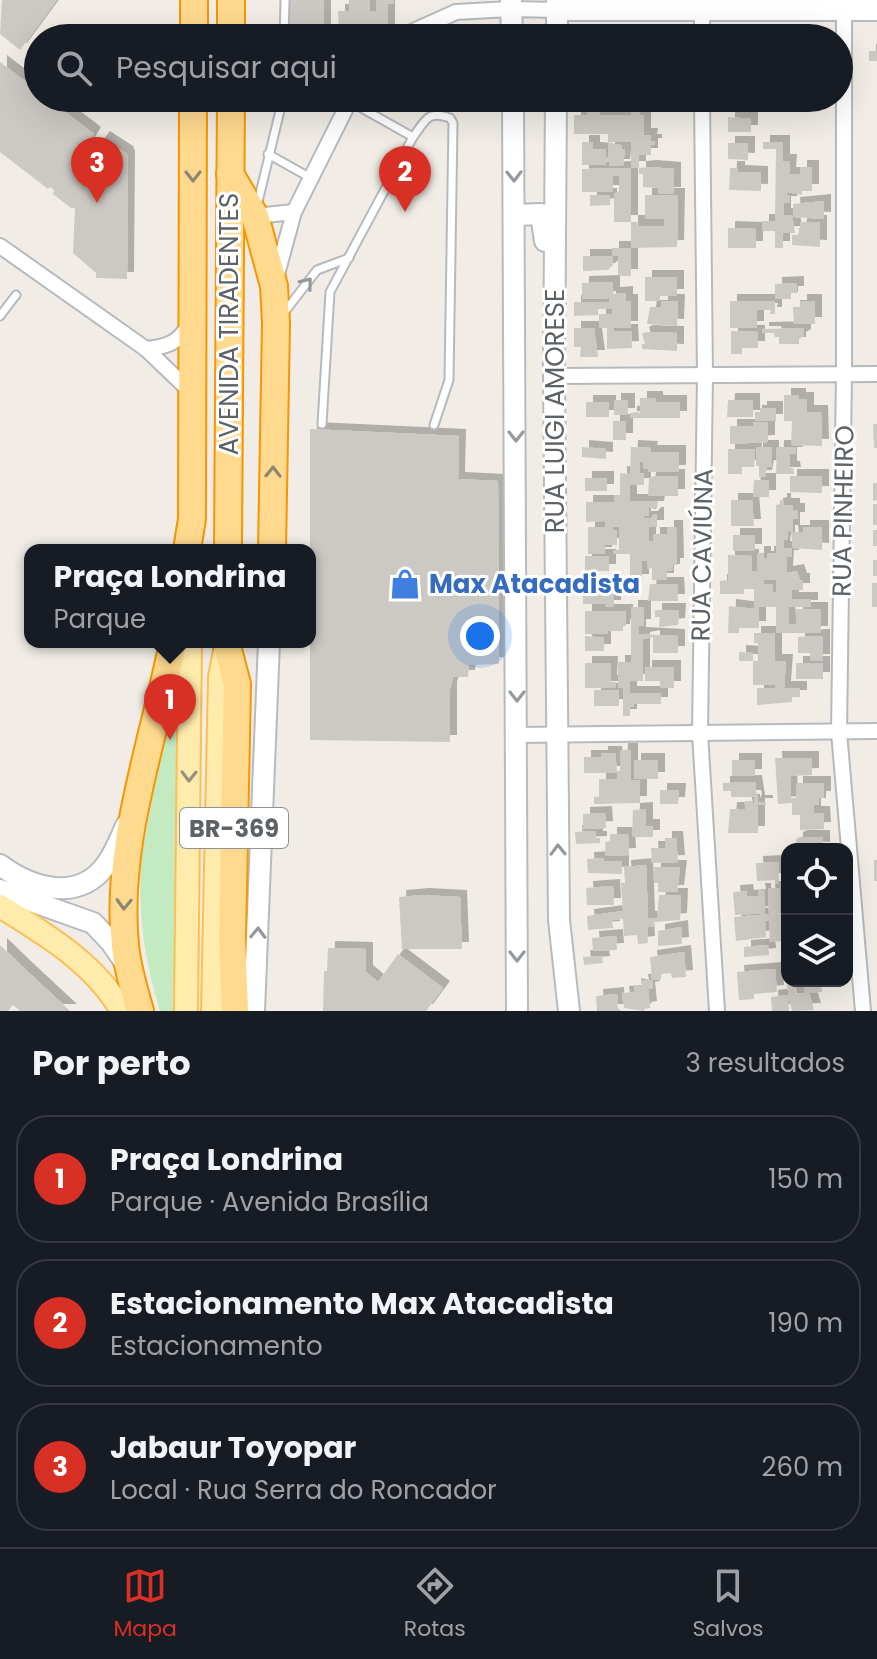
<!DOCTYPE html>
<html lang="pt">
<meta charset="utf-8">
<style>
:root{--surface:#171b24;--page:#20242c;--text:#f1f3f6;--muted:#9ea1a6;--line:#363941;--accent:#d93025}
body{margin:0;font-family:Poppins,sans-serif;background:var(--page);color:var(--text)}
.controls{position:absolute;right:24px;bottom:24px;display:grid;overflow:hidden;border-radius:16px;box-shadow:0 8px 32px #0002}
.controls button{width:72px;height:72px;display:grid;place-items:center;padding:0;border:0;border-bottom:2px solid var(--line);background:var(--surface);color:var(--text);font:40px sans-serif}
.you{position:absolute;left:480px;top:636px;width:28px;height:28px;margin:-20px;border:6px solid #fff;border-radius:50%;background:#1a73e8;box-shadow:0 0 0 12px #1a73e833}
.badge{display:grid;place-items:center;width:52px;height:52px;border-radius:50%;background:var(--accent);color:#fff;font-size:26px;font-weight:700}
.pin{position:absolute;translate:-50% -66px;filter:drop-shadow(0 2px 4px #0008)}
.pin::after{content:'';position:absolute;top:42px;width:28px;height:24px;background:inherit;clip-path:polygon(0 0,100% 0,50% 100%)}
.popup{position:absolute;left:24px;top:544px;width:292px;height:104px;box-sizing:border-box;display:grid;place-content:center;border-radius:16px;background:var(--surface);filter:drop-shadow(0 2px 6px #0005);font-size:26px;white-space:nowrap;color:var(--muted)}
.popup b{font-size:30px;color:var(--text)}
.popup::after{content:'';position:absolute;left:50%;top:100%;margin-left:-16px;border:16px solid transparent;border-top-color:var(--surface)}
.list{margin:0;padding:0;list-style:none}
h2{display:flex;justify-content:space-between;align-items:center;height:104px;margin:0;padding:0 32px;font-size:34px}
h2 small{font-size:26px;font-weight:400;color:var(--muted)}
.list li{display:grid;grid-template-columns:52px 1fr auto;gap:24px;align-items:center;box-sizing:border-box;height:128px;margin:0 16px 16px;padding:0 16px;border:2px solid var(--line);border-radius:32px}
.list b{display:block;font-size:30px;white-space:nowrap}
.list p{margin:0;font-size:26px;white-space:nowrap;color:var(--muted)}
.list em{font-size:26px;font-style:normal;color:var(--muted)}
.icon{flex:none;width:44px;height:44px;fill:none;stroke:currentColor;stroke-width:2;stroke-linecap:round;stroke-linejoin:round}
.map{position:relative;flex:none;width:877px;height:1011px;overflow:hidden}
.search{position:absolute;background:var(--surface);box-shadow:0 8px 32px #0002;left:24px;right:24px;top:24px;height:88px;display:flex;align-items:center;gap:20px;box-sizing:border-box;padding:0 28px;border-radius:44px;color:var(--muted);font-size:30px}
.sheet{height:536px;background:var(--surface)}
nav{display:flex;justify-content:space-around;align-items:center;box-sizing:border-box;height:112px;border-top:2px solid var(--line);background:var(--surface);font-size:22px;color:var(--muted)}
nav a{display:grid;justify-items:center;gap:4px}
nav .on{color:var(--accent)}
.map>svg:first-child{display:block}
.green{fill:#c4eac1}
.building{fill:#ccc8c3;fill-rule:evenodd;filter:url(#shadow)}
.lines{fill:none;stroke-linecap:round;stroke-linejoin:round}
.lane-casing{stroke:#b6b9bd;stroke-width:11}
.street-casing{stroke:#b6b9bd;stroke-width:18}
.secondary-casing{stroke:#b7bbc0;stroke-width:24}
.primary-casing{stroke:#fcbf54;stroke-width:26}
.highway-casing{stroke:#f69600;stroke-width:30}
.lane{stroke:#fff;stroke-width:7}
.street{stroke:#fff;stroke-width:14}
.secondary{stroke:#fff;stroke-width:20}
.primary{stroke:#ffebac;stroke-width:22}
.highway{stroke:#ffd98e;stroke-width:26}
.oneway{stroke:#8e8673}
.oneway2{stroke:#96999c}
.oneway3{stroke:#96927f}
.labels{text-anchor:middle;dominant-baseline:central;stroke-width:6;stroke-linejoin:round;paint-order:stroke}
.shield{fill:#fff;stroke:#8e9195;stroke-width:2}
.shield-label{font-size:24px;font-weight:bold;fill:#5d6267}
.street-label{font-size:26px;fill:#5d6267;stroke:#fff}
.shop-label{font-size:26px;font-weight:bold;fill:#366cbe;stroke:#fff;text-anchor:start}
</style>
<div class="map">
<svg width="877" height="1011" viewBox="0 0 877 1011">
<defs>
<filter id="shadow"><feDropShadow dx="7" dy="-7" stdDeviation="0" flood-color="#0004"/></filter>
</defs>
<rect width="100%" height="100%" fill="#f1ede6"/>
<path class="green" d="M180,646L173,1011H160C144,959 138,915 141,860Z"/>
<g class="building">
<path d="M2,0H57L20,50L0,34Z"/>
<path d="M289,0H324V38H288Z"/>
<path d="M349,0H370V11H376V0H394V4H388V33H380L370,38H339L338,11H349Z"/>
<rect x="653" y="32" width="21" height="6"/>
<path d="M778,34L801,35L800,38H778Z"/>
<rect x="869" y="51" width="8" height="10"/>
<path d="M0,62L38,91V98H47L94,134L84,151L89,156L103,138L126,153L128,158L127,279L96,278V273L73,253L75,208H71L53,194L54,190L50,187L48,189L0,152Z"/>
<path d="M583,98H610V105H600V115H631V98H640V115H644V135H651L650,141H655V145H651V155H639V168H631V142H608V134H574V115H587V106H583Z"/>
<path d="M644,98H679V105L675,104V108H643Z"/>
<path d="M749,98H771V109L750,110Z"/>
<rect x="778" y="98" width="11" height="11"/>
<path d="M728,117L751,119V132H728Z"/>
<path d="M582,142H593V149L606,150V157H608V143L621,145L622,149H625L623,166H609V161H606V165H582Z"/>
<path d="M763,142H783V161H790L789,174H800V167H812V191H802V195L787,192V195H790V203H784V215H792L795,233H783V248H775V231H762V221H775L776,149H763Z"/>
<path d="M728,143H748V160L728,159Z"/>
<path d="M650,167L674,169V194H658V188L643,187V174H639V168Z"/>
<path d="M631,168V222H614V194L619,191V176L613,175V192H582V169Z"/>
<path d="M730,168H738V172L761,173V191L729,190Z"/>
<path d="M590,195H610V205L590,206Z"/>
<path d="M645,195H678L677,247L631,248V222H639V226H665L664,219H645Z"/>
<path d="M824,201V219L794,217L793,204Z"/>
<path d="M801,222H820V247L792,245V235H798Z"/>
<path d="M728,228L756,229V248H728Z"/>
<path d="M612,248H631V276H618V256H612L613,265L608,270L583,271V256H612Z"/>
<path d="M645,277H677V296H660V301H645Z"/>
<path d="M613,282V294L626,293V301H631V328H614V331H631L632,348L607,349V328H599V314H612V309H598V315L574,316V302H609V298L582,299V283Z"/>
<path d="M797,283V293H791V299H775V284Z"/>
<path d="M661,301H678L677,326L647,324L650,307H661Z"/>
<path d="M730,301H775V314H770L771,310H757V328H730Z"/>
<path d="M800,301H815V324H794L793,307H800Z"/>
<path d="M574,328H594L598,357H580L581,347H574Z"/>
<path d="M804,328V336L799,339V344H779V337H775L774,333H762V329Z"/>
<path d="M731,331L758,332V348H742V354H731Z"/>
<path d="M646,332L677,333V351L642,349V344H645L642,334Z"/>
<path d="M784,395H799V399H807V412H821L822,446L791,445L792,421H784Z"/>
<path d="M640,398H656V402H680V418H630V413L639,412L640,415Z"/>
<rect x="614" y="400" width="14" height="15"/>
<path d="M728,400H753V417H727Z"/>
<rect x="586" y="402" width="23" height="15"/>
<path d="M760,408H776V421H755V412H760Z"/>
<rect x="613" y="421" width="13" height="19"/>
<path d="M753,422L768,423V442L730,444V426H753Z"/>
<path d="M873,424H877V448H874Z"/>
<path d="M310,429L459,436L458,479L498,481L499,664L469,665L468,677H453L450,689V742L310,740Z"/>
<path d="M582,447L606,449V459L582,457Z"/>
<path d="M631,447L651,448L650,452H679V472H648V469H643V462H640V473L644,474V485H630V501H658L657,508H649V516L644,515V518H651L654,514H657V527H649V541H653V534H667V527H676L677,565H673V571H667V580H652V568L647,569V561H642V581H630V554H613V550H619V527H613V530H617V545H605V554H588V527H605V521L586,522V502H623L614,501V495H620V473L630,474Z"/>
<path d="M756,447H772V467H767L765,477H759V466H756Z"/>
<path d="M777,447H796V454H790V468H793L794,474H776Z"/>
<path d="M728,449H755L754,467H742V474H728Z"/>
<path d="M655,476H678V496H648L649,478Z"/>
<path d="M790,476H822V493L790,492Z"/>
<rect x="585" y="478" width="22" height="13"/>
<path d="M754,480H769V497H753Z"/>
<path d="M873,483H877V500L873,501Z"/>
<path d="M731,500H752L754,526H731Z"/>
<path d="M780,500H784V505H793V510H798V519H793V532H788V540H784L783,548H791L792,553V557H787L786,573L797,571L800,580H803V590H792V599H811V607H788L789,624H796V609H821V633H776V607H759V628H739V633H728L729,606L754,609V589H744V594H720V581L728,580V555L752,556V571H757V553H764V558H767V553H776V505L780,504ZM764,580H776V592H773V584H764Z"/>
<rect x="873" y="504" width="4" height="21"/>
<path d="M803,527H822V550L793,548L791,532H803Z"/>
<rect x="873" y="530" width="4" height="16"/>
<rect x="733" y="535" width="22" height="16"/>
<rect x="585" y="556" width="24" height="15"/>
<rect x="873" y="560" width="4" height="16"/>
<rect x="872" y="583" width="5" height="24"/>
<path d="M650,584H677L678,601H648Z"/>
<path d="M583,589H614V607H606L605,604H583Z"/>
<path d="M631,607H644V626H639V634L678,636V653H653V637L643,639V681H630V693H661V704H634V707H630V716H623V688H618V662H631Z"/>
<path d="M655,610H679L678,625L659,627L660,617H655Z"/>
<path d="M585,611H626V626H623V631H608V634H585Z"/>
<path d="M754,633H775V661H786L784,688H800V697H792V702L757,705V688H775V685H753V661H758V643H754Z"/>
<path d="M585,636L604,638V651H585Z"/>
<path d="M823,636V661H810V653H798V637Z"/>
<path d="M739,652L753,653V661H739Z"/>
<path d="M585,663H611L610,682H616V688H585Z"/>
<rect x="796" y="663" width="27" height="16"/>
<path d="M645,667H674V688H660V681H645Z"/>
<rect x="594" y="690" width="25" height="16"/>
<path d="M621,750H631V780H640V803L594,804V797H599V779H617V773H584V757H601V753H615L617,771H620Z"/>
<path d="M775,758H812V775L790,776L791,798H796V783H824V798H819V805H814V813H823L824,829L800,830V815H792V803L778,804Z"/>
<rect x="634" y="760" width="24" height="19"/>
<rect x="732" y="760" width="23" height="16"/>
<path d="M755,782L758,802H766V805H758V833H728L730,809H746L744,801H753V805L755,801L754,797H731V791H723V783Z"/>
<path d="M660,790H679L678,804H660Z"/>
<path d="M646,809V826H653V837H632L633,810Z"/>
<path d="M605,813L606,828L583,829V814Z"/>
<path d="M596,831V838H600V843L576,844L575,832Z"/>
<path d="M610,834H628L629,855L606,856L605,842L610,841Z"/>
<path d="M800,837H823V849L796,847V839Z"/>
<path d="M665,838H676L678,862L652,863L651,848H665Z"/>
<path d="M604,858L603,861H622V874L588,873L587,859Z"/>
<rect x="874" y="860" width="3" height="21"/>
<path d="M778,862L779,884L775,883V880L757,881L756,863Z"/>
<path d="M646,865L648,918H657L659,895H681L680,920L654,922L655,927H647L648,943L638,944L637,935L624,936L623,919L612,920L613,928L588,930L587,916L623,911L621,883H625L624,867Z"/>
<path d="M654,867H680L677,892H658V883H654Z"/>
<path d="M613,886L614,905H587L586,888Z"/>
<path d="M768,888H779L780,914L787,913V941L770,942L769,921H765L766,937L736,941L734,917L769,914Z"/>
<path d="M758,890H764L765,913L735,915L733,892L746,891L747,897L759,896Z"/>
<path d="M422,895L460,897L462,949H402L399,897Z"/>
<path d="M681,927L682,944L658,946V931Z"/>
<path d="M616,936L617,950L593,951L592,938Z"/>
<path d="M0,945L26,970L70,1011H20L13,1005L8,1011H0Z"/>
<path d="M768,945L769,955L744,957V947Z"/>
<path d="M328,948L366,949V972L378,982L398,954L443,988L426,1011H323L324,971H327Z"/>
<path d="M684,952L686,977L672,978L671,973L661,974V979L652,980L650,957Z"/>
<path d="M602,956L603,963L584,965L583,957Z"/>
<path d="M775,969L777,992L754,994V999L739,1000L737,972Z"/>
<path d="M652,980L653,988L648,989L650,1008L644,1009V1011L624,1008L622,993L635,992L634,985L642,987L641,981Z"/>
<path d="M786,981H795L796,994L805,993L804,981H834L835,984L821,985L822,992L809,993L814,1010L792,1011Z"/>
<path d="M617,994L618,1008L621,1011H597L596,996Z"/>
<path d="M788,995L789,1011H772L771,997Z"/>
</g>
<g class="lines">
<g class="lane-casing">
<g id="lane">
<path d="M284,38L285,0"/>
<path d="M349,101L413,137"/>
<path d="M268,154L309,177"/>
<path d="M257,206L283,98"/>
<path d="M283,314L317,270L349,258"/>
<path d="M0,316L16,295"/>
<path d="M322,424L330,292L413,137C426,120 427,110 450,118L453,123L449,380L434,425"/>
</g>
</g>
<g class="street-casing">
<g id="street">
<path d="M844,10V374L839,732L863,1011"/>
<path d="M398,38L456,12L511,9L557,10"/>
<path d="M702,38V0"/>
<path d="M702,98L705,375L700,733L717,1011"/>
<path d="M255,216L294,212"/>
<path d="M0,246L146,349L193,394"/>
<path d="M276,278L294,212L351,98"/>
<path d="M146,349C165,347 180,343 188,325"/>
<path d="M554,376L877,374"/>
<path d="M517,735L877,731"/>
</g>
</g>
<g class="secondary-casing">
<g id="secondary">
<path d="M511,0L512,38"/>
<path d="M557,10H877"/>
<path d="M557,38V0"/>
<path d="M513,98L517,1011"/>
<path d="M556,98L554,376L559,920L569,1011"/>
<path d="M515,215L541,214L545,241"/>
<path d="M0,865C31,888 78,903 106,865C115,853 120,839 126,826"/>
<path d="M0,890L93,923L111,942L126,964"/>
<path d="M254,1011L269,642"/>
</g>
</g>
<g class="primary-casing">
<g id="primary">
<path d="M0,906C45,934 95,963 122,1011"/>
<path d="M186,1011L190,642"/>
<path d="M213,1011L220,677L226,646"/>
</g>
</g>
<g class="highway-casing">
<g id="highway">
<path d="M231,0V38"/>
<path d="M194,38V0"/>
<path d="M230,174L255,216L274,286L276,323L272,550"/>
<path d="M187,550L192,519L193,98"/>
<path d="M228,550L231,98"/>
<path d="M226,642L237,684L232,939L235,1011"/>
<path d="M140,1011C134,989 127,968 125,945C115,843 154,741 173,642"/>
</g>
</g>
<use href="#lane" class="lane"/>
<use href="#street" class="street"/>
<use href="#secondary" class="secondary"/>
<use href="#primary" class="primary"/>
<use href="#highway" class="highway"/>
</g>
<defs><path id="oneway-chevron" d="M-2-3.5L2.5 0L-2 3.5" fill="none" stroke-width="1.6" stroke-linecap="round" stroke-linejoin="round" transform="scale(2)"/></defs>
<g class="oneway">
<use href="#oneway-chevron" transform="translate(193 176) rotate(90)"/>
<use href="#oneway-chevron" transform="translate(273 472) rotate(-89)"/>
<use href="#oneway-chevron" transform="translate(124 904) rotate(92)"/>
</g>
<g class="oneway2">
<use href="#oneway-chevron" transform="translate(514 176) rotate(89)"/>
<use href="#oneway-chevron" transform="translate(307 283) rotate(-51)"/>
<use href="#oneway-chevron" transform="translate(516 436) rotate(90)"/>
<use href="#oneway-chevron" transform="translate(517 696) rotate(90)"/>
<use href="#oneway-chevron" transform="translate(558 850) rotate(-91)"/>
<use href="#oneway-chevron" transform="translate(258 933) rotate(-88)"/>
<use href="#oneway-chevron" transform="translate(517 956) rotate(90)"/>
</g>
<use class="oneway3" href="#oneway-chevron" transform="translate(189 776) rotate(91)"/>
<defs>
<g id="shop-bare" transform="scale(2.4)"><path d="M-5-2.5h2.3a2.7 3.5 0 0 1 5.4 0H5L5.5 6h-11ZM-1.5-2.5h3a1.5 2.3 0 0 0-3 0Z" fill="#3f7fe0" stroke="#fff" stroke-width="2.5" paint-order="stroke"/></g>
</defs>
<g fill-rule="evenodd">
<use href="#shop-bare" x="405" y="584"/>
</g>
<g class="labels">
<rect class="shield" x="180" y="808" width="108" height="40" rx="6"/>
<g class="shield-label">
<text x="234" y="828">BR-369</text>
</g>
<g class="street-label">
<text transform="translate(229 324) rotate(-90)">AVENIDA TIRADENTES</text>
<text transform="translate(555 411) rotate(-90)">RUA LUIGI AMORESE</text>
<text transform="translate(843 511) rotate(-89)">RUA PINHEIRO</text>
<text transform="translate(702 555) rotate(-89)">RUA CAVIÚNA</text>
</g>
<g class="shop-label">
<text x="429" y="584">Max Atacadista</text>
</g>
</g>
</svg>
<div class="controls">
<button><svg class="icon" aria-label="locate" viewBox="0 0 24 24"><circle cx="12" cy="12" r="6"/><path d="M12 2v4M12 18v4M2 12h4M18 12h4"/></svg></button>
<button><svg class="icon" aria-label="layers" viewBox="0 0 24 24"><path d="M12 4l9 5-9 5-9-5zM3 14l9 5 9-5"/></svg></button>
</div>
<div class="you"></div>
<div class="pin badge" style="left:170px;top:740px">1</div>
<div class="popup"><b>Praça Londrina</b>Parque</div>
<div class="pin badge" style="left:405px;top:212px">2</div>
<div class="pin badge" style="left:97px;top:203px">3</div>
<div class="search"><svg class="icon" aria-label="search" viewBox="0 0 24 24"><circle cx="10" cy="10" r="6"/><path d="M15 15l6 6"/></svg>Pesquisar aqui</div>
</div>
<section class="sheet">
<h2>Por perto<small>3 resultados</small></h2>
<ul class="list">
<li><span class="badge">1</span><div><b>Praça Londrina</b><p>Parque · Avenida Brasília</p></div><em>150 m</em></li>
<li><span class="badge">2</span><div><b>Estacionamento Max Atacadista</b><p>Estacionamento</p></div><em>190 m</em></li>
<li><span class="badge">3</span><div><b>Jabaur Toyopar</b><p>Local · Rua Serra do Roncador</p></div><em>260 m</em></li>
</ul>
</section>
<nav>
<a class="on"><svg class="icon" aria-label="map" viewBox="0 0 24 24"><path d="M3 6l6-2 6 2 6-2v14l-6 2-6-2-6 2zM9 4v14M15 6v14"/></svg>Mapa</a>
<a><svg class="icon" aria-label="directions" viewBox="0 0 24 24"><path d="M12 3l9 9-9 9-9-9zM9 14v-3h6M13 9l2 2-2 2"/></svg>Rotas</a>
<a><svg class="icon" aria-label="saved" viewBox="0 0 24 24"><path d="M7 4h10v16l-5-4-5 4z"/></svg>Salvos</a>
</nav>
